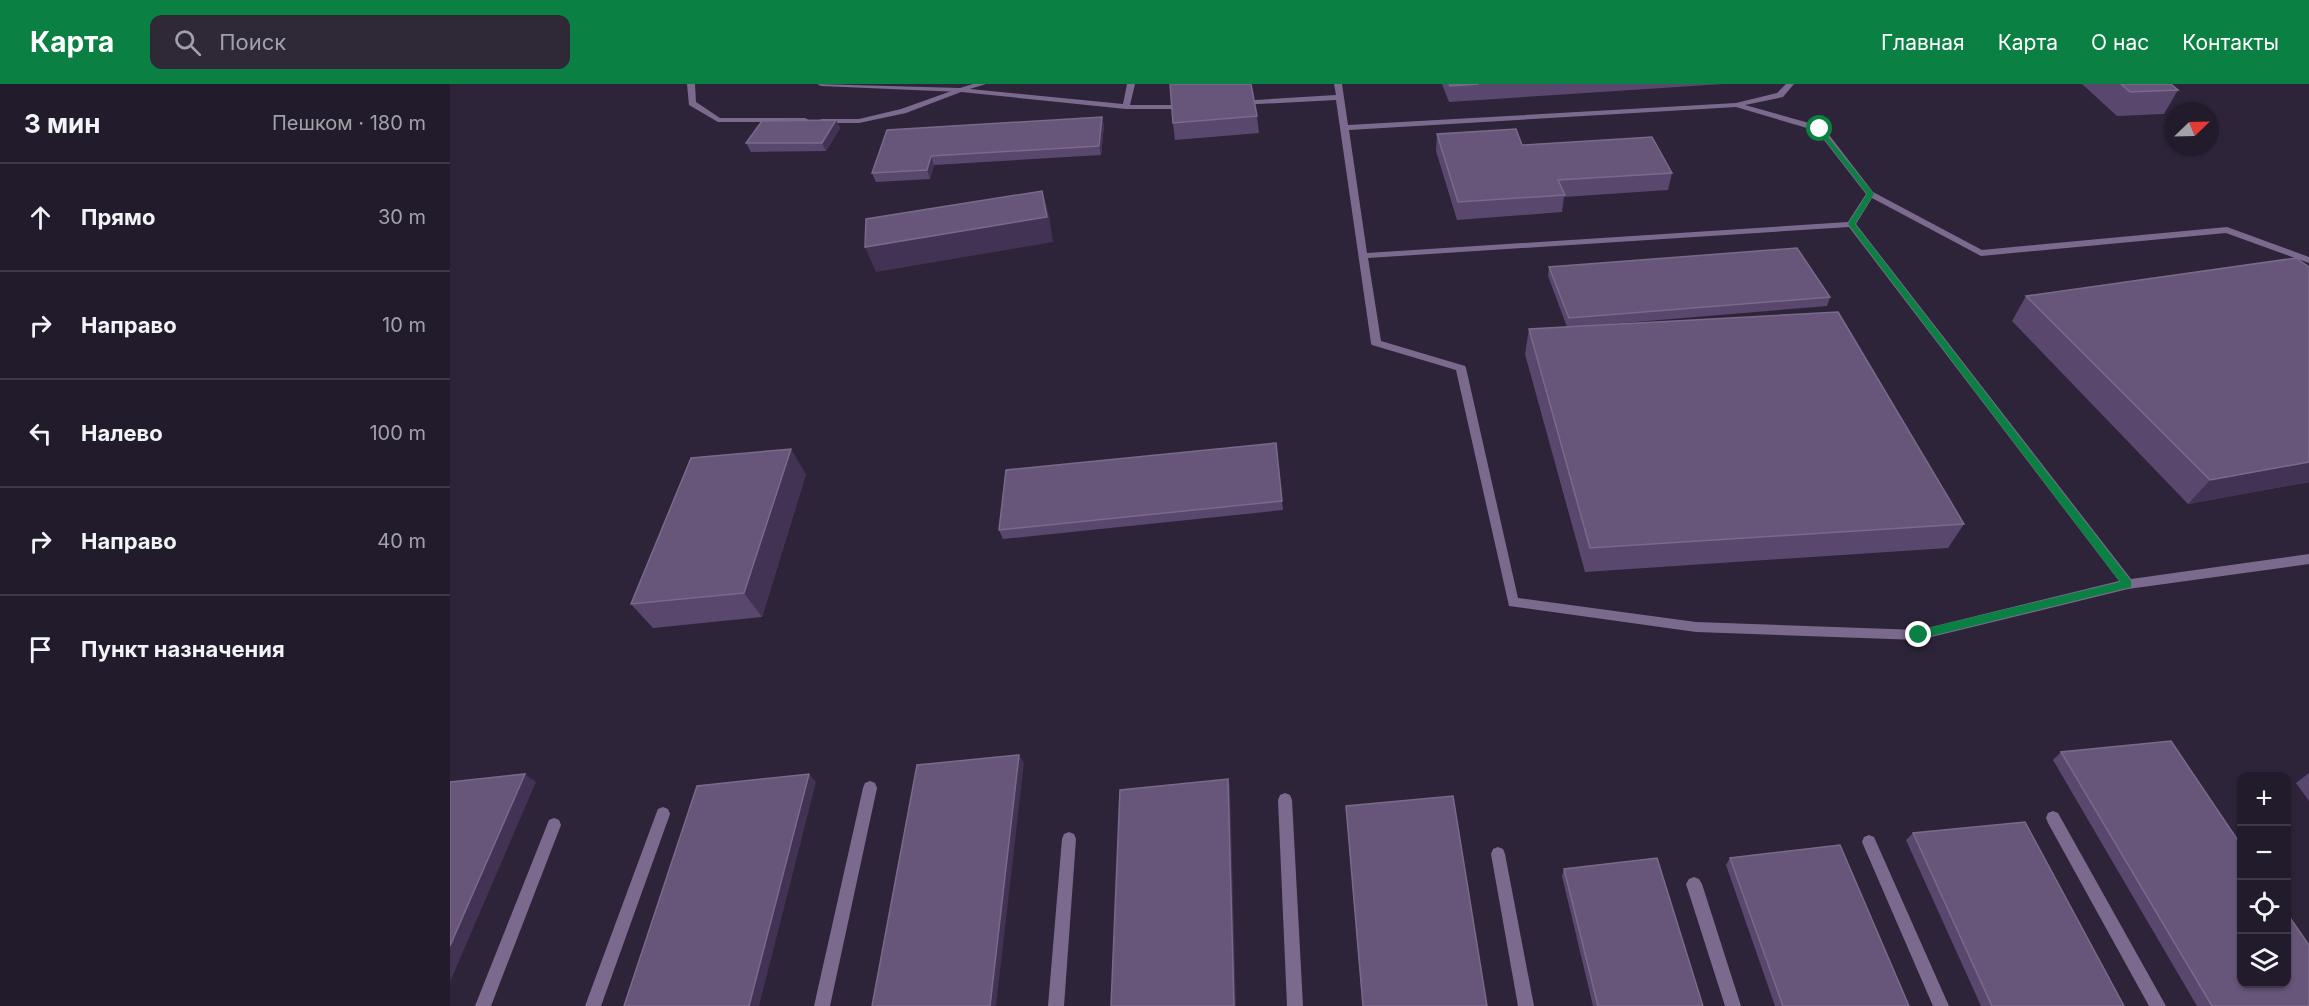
<!DOCTYPE html>
<html lang="ru">
<meta charset="utf-8">
<style>
:root{--surface:#221b2b;--page:#2e2837;--text:#f1f3f6;--muted:#a2a1a9;--line:#3f3947;--accent:#0b8043}
body{margin:0;font-family:Inter,sans-serif;background:var(--page);color:var(--text)}
.controls{position:absolute;right:18px;bottom:18px;display:grid;overflow:hidden;border-radius:12px;box-shadow:0 2px 4px #0004}
.controls button{width:54px;height:54px;display:grid;place-items:center;padding:0;border:0;border-bottom:2px solid var(--line);background:var(--surface);color:var(--text);font:30px sans-serif}
.compass{position:absolute;left:1715px;top:18px;width:54px;height:54px;border-radius:50%;background:var(--surface);box-shadow:0 2px 4px #0004;rotate:67deg}
.stop{position:absolute;width:18px;height:18px;margin:-14px;border:4px solid #0b8043;border-radius:50%;background:#fff}
.stop.end{background:#0b8043;border-color:#fff;box-shadow:0 2px 6px #0008}
.list{margin:0;padding:0;list-style:none}
h2{display:flex;justify-content:space-between;align-items:center;height:78px;margin:0;padding:0 24px;font-size:26px}
h2 small{font-size:20px;font-weight:400;color:var(--muted)}
.list li{display:grid;grid-template-columns:39px 1fr auto;gap:18px;align-items:center;box-sizing:border-box;height:108px;padding:0 24px;border-top:2px solid var(--line)}
.list b{display:block;font-size:22px;white-space:nowrap}
.list em{font-size:20px;font-style:normal;color:var(--muted)}
.icon{flex:none;width:33px;height:33px;fill:none;stroke:currentColor;stroke-width:2;stroke-linecap:round;stroke-linejoin:round}
.map{position:relative;flex:none;width:1859px;height:922px;overflow:hidden}
header{display:flex;align-items:center;gap:36px;box-sizing:border-box;height:84px;padding:0 30px;background:var(--accent);color:#fff}
header strong{font-size:28px}
nav{display:flex;gap:33px;margin-inline-start:auto;font-size:21px}
.search{width:420px;height:54px;background:var(--page);display:flex;align-items:center;gap:15px;box-sizing:border-box;padding:0 21px;border-radius:12px;color:var(--muted);font-size:22px}
main{display:flex}
aside{flex:1;background:var(--surface)}
.map>svg:first-child{display:block}
.lines{fill:none;stroke-linecap:round;stroke-linejoin:round}
.service{fill:#7b6a8e;fill-rule:evenodd}
.minor{fill:#7b6a8e;fill-rule:evenodd}
.wall{fill:#5a476e}
.shaded-wall{fill:#423253}
.building{fill:#67567a;stroke:#796a8a;stroke-width:1.5}
.route{fill:#0b8043}
</style>
<header>
<strong>Карта</strong>
<div class="search"><svg class="icon" aria-label="search" viewBox="0 0 24 24"><circle cx="10" cy="10" r="6"/><path d="M15 15l6 6"/></svg>Поиск</div>
<nav><a>Главная</a><a>Карта</a><a>О нас</a><a>Контакты</a></nav>
</header>
<main>
<aside>
<h2>3 мин<small>Пешком · 180 m</small></h2>
<ul class="list">
<li><svg class="icon" aria-label="ahead" viewBox="0 0 24 24"><path d="M12 20V5M6 11l6-6 6 6"/></svg><div><b>Прямо</b></div><em>30 m</em></li>
<li><svg class="icon" aria-label="right" viewBox="0 0 24 24"><path d="M7 20v-9h11M14 6l5 5-5 5"/></svg><div><b>Направо</b></div><em>10 m</em></li>
<li><svg class="icon" aria-label="left" viewBox="0 0 24 24"><path d="M17 20v-9H6M10 6l-5 5 5 5"/></svg><div><b>Налево</b></div><em>100 m</em></li>
<li><svg class="icon" aria-label="right" viewBox="0 0 24 24"><path d="M7 20v-9h11M14 6l5 5-5 5"/></svg><div><b>Направо</b></div><em>40 m</em></li>
<li><svg class="icon" aria-label="arrive" viewBox="0 0 24 24"><path d="M6 21V4h12l-3 4 3 4H6"/></svg><div><b>Пункт назначения</b></div></li>
</ul>
</aside>
<div class="map">
<svg width="1859" height="922" viewBox="0 0 1859 922">
<rect width="100%" height="100%" fill="#2e2439"/>
<g class="lines">
<g class="service">
<path d="M237,0H245L246,18L270,34H355L359,36L355,38H268L239,21Z"/>
<path d="M677,0H685L680,21H736L740,23L736,25H676L511,8L456,29L409,39H372L368,37L372,35H409L451,25L510,4L673,20Z"/>
<path d="M884,0H892L898,41L1286,19L1327,9L1336,0H1344L1333,13L1295,21L1373,43L1423,108L1532,166L1777,143L1859,173V179L1776,149L1531,172L1422,114L1406,140L1681,495L1859,470V480L1678,505L1469,556L1246,548L1059,522L1006,286L922,261L921,259L886,16L789,21L785,19L789,17L886,11ZM1286,23L1367,47L1416,110L1398,138L917,169L899,46ZM1399,143L1669,497L1469,546L1246,538L1068,514L1016,284L1015,282L931,257L918,174Z"/>
<path d="M420,697L425,699L427,704L380,922H364L413,704L415,699Z"/>
<path d="M835,709L840,711L842,716L853,922H837L828,716L830,711Z"/>
<path d="M213,723L218,725L220,730L151,922H135L206,730L208,725Z"/>
<path d="M1603,727L1608,729L1716,922H1699L1598,739L1596,734L1598,729Z"/>
<path d="M104,734L109,736L111,741L41,922H25L97,741L99,736Z"/>
<path d="M619,748L624,750L626,755L614,922H598L612,755L614,750Z"/>
<path d="M1419,751L1424,753L1499,922H1483L1412,758L1414,753Z"/>
<path d="M1048,763L1053,765L1055,770L1084,922H1068L1041,770L1043,765Z"/>
<path d="M1244,793L1249,795L1252,800L1291,922H1275L1236,800L1239,795Z"/>
</g>
<path class="minor" d="M367,0L510,4L523,0H536L510,8L371,2Z"/>
</g>
<g class="wall">
<path d="M992,0H1273L999,18Z"/>
<path d="M1632,0H1721L1728,6L1714,30L1667,32Z"/>
<path d="M807,32L809,49L725,56L723,39Z"/>
<path d="M652,33L654,42L651,71L484,81L480,95L426,98L422,89L437,46Z"/>
<path d="M386,36L390,44L376,67L301,68L296,59Z"/>
<path d="M987,50L1072,61L1222,89L1218,106L1114,113L1112,128L1007,136L986,67Z"/>
<path d="M1099,183L1380,213L1377,222L1137,242L1514,440L1498,464L1135,488L1075,270L1079,245L1117,243L1098,192Z"/>
<path d="M1576,212L1859,398L1738,420L1562,237Z"/>
<path d="M826,359L833,426L553,455L549,446Z"/>
<path d="M356,390L312,533L203,544L181,520Z"/>
<path d="M1611,668L1859,922H1747L1603,676Z"/>
<path d="M1859,689V717L1846,699Z"/>
<path d="M1463,749L1674,922H1531L1456,756Z"/>
<path d="M1280,774L1459,922H1325L1276,781Z"/>
<path d="M1114,785L1253,922H1143L1112,792Z"/>
</g>
<g class="shaded-wall">
<path d="M652,33L654,42L651,71L649,62Z"/>
<path d="M386,36L390,44L376,67L372,59Z"/>
<path d="M481,72L484,81L480,95L477,86Z"/>
<path d="M592,107L599,131L603,158L426,188L415,163Z"/>
<path d="M341,365L356,390L312,533L294,509Z"/>
<path d="M1859,378V398L1738,420L1760,396Z"/>
<path d="M569,671L574,679L546,922H540Z"/>
<path d="M75,690L86,698L0,898V862Z"/>
<path d="M359,690L366,698L309,922H299Z"/>
<path d="M778,695L780,702L786,922H784Z"/>
</g>
<g class="building">
<path d="M720,0H801L807,32L723,39Z"/>
<path d="M999,0H1029L1000,2Z"/>
<path d="M1671,0H1721L1728,6L1680,8Z"/>
<path d="M652,33L649,62L481,72L477,86L422,89L437,46Z"/>
<path d="M386,36L372,59H296L312,37Z"/>
<path d="M1066,45L1072,61L1202,53L1222,89L1108,96L1115,111L1008,118L987,50Z"/>
<path d="M592,107L597,133L415,163L416,135Z"/>
<path d="M1347,164L1380,213L1119,234L1099,183Z"/>
<path d="M1846,174L1859,183V378L1760,396L1576,212Z"/>
<path d="M1388,228L1514,440L1140,464L1079,245Z"/>
<path d="M826,359L832,417L549,446L556,386Z"/>
<path d="M341,365L294,509L181,520L241,374Z"/>
<path d="M1721,657L1791,761V900H1836V828L1859,861V922H1762L1611,668Z"/>
<path d="M569,671L540,922H422L467,681Z"/>
<path d="M75,690L0,862V698Z"/>
<path d="M359,690L299,922H174L247,702Z"/>
<path d="M778,695L784,922H661L670,706Z"/>
<path d="M1003,712L1037,922H913L896,722Z"/>
<path d="M1575,738L1674,922H1542L1463,749Z"/>
<path d="M1390,761L1459,922H1333L1280,774Z"/>
<path d="M1207,774L1253,922H1148L1114,785Z"/>
</g>
<path class="route" d="M1370,43L1424,110L1405,140L1681,497V503L1469,555L1466,554V548L1469,546L1670,498L1398,140L1417,110L1368,47Z"/>
</svg>
<div class="controls">
<button>+</button>
<button>−</button>
<button><svg class="icon" aria-label="locate" viewBox="0 0 24 24"><circle cx="12" cy="12" r="6"/><path d="M12 2v4M12 18v4M2 12h4M18 12h4"/></svg></button>
<button><svg class="icon" aria-label="layers" viewBox="0 0 24 24"><path d="M12 4l9 5-9 5-9-5zM3 14l9 5 9-5"/></svg></button>
</div>
<svg class="compass" viewBox="-18 -18 36 36"><path d="M0-13l5 13h-10z" fill="#e53935"/><path d="M0 13l5-13h-10z" fill="#a2a1a9"/></svg>
<div class="stop" style="left:1370px;top:45px"></div>
<div class="stop end" style="left:1469px;top:551px"></div>
</div>
</main>
